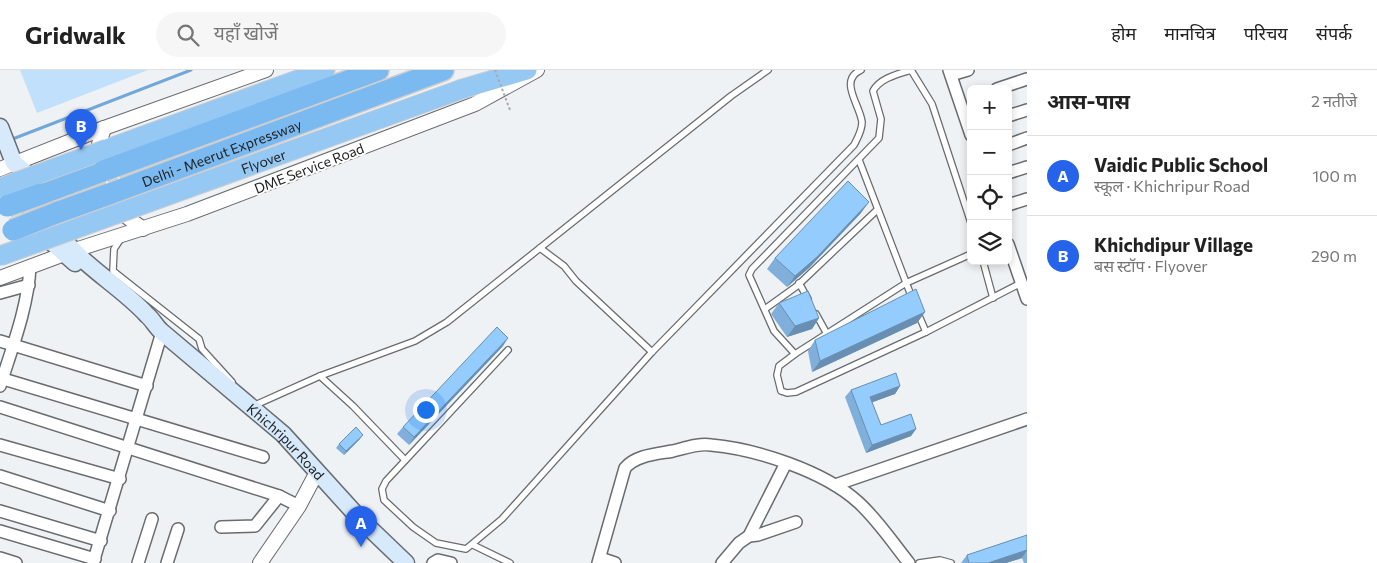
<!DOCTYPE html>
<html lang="hi">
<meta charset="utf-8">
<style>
:root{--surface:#fff;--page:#f6f6f6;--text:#222;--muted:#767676;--line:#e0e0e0;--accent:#2563eb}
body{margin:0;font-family:Commissioner,"Noto Sans Devanagari",sans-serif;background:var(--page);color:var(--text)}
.controls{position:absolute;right:15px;top:15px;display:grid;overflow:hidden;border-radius:8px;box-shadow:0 2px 8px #0003}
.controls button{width:45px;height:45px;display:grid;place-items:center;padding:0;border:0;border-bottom:1px solid var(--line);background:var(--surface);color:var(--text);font:25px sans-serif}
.you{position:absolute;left:425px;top:339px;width:18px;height:18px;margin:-12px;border:4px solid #fff;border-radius:50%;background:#1a73e8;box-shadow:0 0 0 8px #1a73e833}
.badge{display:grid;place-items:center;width:32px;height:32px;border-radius:50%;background:var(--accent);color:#fff;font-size:16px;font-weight:700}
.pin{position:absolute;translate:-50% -41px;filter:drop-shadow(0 1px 2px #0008)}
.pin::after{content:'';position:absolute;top:26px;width:18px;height:15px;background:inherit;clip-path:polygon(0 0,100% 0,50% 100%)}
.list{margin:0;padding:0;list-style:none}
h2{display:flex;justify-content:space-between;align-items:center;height:65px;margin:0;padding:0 20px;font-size:21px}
h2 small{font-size:16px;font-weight:400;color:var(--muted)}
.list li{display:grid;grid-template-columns:32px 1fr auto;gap:15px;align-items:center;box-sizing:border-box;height:80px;padding:0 20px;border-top:1px solid var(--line)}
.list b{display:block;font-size:19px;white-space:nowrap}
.list p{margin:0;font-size:16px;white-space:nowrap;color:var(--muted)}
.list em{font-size:16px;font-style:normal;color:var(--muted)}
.icon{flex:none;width:28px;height:28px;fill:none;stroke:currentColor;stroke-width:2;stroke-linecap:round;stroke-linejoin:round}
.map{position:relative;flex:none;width:1027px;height:493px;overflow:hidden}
header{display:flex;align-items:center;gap:30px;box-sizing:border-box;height:70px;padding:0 25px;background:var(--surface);border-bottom:1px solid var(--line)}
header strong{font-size:24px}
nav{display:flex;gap:28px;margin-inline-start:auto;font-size:18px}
.search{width:350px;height:45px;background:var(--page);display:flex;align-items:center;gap:12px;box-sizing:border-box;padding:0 18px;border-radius:28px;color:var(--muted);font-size:19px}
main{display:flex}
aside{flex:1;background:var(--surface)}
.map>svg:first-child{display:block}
.green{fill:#c1e0fb}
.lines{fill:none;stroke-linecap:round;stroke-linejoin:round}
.stream{stroke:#71a8d8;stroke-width:3}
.service-casing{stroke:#696c6f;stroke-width:8}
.minor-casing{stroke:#696c6f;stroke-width:14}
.tertiary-casing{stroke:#696c6f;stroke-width:16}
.secondary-casing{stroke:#696c6f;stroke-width:19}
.trunk-casing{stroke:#cececf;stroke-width:21}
.motorway-casing{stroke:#cececf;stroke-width:24}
.service{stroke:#fff;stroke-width:5.5}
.minor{stroke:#fff;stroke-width:11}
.tertiary{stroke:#fff;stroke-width:14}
.secondary{stroke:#d7eafb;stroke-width:16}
.trunk{stroke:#96c8f4;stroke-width:19}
.motorway{stroke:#7bbaf1;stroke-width:21}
.trunk-bridge-casing{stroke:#cececf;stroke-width:21;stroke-linecap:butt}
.motorway-bridge-casing{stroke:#cececf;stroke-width:24;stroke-linecap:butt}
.path-bridge{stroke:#a7a9ac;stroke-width:2;stroke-dasharray:2.5 2.5;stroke-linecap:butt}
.trunk-bridge{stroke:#96c8f4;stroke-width:19}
.motorway-bridge{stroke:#7bbaf1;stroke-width:21}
.wall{fill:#7fafda}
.shaded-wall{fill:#688fb1}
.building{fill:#94ccfd;stroke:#688fb1}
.labels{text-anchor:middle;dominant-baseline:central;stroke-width:4;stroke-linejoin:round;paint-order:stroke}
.street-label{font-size:14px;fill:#212223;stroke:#fff}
</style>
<header>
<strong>Gridwalk</strong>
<div class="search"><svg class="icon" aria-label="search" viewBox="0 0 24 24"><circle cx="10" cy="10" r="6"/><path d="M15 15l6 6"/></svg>यहाँ खोजें</div>
<nav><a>होम</a><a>मानचित्र</a><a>परिचय</a><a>संपर्क</a></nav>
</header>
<main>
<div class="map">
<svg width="1027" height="493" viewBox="0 0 1027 493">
<rect width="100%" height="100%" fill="#eff2f5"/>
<path class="green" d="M20,0H148L37,43Z"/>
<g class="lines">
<path class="stream" d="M10,70L191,0"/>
<g class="service-casing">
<g id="service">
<path d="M859,90L912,228"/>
<path d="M122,167L114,179L113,201L199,269L202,279L232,312"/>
<path d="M540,178L564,196L576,211L652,282"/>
<path d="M983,191L993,228"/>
<path d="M799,213L808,229"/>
<path d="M765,239L797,216L877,140"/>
<path d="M917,241L926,262L796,322L787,323L781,321L777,305L779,296L795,284L774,261L749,205L752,199L879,68L881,49L873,21C880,8 898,4 911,0L932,34L971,153"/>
<path d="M816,244L827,264"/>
<path d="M926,262L1021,213"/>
<path d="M508,280L386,411L382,419L384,430L413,457L436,473L466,479L502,449L652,282L854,75C858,67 862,61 862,52C860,35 838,10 861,0"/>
<path d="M795,284L906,213L971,184"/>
<path d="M320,306L353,336L405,390"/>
<path d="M253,336L320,306L415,271L447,252L731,26L768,0"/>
<path d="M473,475L510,493"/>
<path d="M919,493L940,490L951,493"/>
</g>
</g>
<g class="minor-casing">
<g id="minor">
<path d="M949,0L971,65"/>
<path d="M951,5L968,0"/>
<path d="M997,19L1027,9"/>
<path d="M1008,46L1027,40"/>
<path d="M1008,75L1027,68"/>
<path d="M1008,103L1027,97"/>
<path d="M1008,135L1027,129"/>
<path d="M1008,174L1027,229"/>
<path d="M0,223L29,215"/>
<path d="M0,271L147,316"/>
<path d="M0,308L263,387"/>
<path d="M0,316C12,278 28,237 30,197"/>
<path d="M0,337L279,426L299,436"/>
<path d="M0,375L120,409"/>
<path d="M0,406L110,441"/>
<path d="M835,415L1027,349"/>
<path d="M0,441L101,471"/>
<path d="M221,457L255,456L279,426"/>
<path d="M0,461L95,489"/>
<path d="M749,466L758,465L796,452"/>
<path d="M0,488L16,493"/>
<path d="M600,488L615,493"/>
<path d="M93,493L162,262"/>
<path d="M138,493L152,449"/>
<path d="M167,493L178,459"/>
<path d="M433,493L438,490L451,493"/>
<path d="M598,493L625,398C636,385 657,384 673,381C685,378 699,373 711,375C756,379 824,401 858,432C877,449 893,473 909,493"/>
<path d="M722,493L739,473L749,466L786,393"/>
</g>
</g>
<g class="tertiary-casing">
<g id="tertiary">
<path d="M104,58L99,74L127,147L143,159"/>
<path d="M0,99L104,58L266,0"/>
<path d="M0,208L75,180L187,144L475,34L537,0"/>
<path d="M260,493L299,436L317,402"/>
</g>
</g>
<g class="secondary-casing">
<g id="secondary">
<path d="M0,57L14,93L25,102L34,117"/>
<path d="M20,120L48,169L75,193"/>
<path id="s1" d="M54,154C75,193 118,213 147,245C153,250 156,257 162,262L283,364L360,449L406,493"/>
</g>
</g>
<g class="trunk-casing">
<g id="trunk">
<path d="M462,19L527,0"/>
<path d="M107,79L325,0"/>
</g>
</g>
<g class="motorway-casing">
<g id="motorway">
<path d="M114,97L378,0"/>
<path id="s2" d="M123,119L443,0"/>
<path d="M41,124L103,101"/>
<path d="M56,143L112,123"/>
</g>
</g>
<use href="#service" class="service"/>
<use href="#minor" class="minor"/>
<use href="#tertiary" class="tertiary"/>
<use href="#secondary" class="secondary"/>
<use href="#trunk" class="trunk"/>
<use href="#motorway" class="motorway"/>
<g class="trunk-bridge-casing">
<g id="trunk-bridge">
<path d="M0,118L107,79"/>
<path id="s3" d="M0,186L462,19"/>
</g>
</g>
<g class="motorway-bridge-casing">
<g id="motorway-bridge">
<path d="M103,101L114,97"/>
<path d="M112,123L123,119"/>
<path d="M7,136L41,124"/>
<path d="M13,160L56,143"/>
</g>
</g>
<path class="path-bridge" d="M495,0L510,40"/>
<use href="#trunk-bridge" class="trunk-bridge"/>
<use href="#motorway-bridge" class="motorway-bridge"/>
</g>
<g class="wall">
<path d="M861,143L809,198L787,217L767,199L775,188Z"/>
<path d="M779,233L819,248L812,259L787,267L771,244Z"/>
<path d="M925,242L917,253L812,302L808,281L815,270Z"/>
<path d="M503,276L409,375L397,364L403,357Z"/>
<path d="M900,316L895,324L872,332L881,355L916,359L911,366L866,383L845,327L851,320Z"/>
<path d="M360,369L344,385L336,378L339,374Z"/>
<path d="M1027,465V493H1024L1022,488L1006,493H961L967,485Z"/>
</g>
<g class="shaded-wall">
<path d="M869,132L861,143L809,198L787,217L795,206Z"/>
<path d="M925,242L917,253L812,302L820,291Z"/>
<path d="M819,248L812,259L787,267L795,256Z"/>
<path d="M508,268L503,276L409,375L414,367Z"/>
<path d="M900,316L895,324L865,335L870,327Z"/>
<path d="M916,359L911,366L866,383L872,375Z"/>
<path d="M363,365L360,369L344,385L346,381Z"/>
<path d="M1027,480L1022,488L1006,493H988Z"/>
</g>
<g class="building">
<path d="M848,111L869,132L817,187L795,206L775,188Z"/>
<path d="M916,219L925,242L820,291L815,270Z"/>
<path d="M808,221L819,248L795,256L779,233Z"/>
<path d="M497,257L508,268L414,367L403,357Z"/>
<path d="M896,303L900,316L870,327L881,355L911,344L916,359L872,375L851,320Z"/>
<path d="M356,357L363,365L346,381L339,374Z"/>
<path d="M1027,465V480L988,493H969L967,485Z"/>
</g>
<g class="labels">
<g class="street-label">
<text stroke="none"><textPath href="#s2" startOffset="105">Delhi - Meerut Expressway</textPath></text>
<text stroke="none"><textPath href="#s3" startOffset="280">Flyover</textPath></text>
<text transform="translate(309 98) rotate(-21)">DME Service Road</text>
<text stroke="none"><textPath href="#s1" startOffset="319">Khichripur Road</textPath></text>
</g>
</g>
</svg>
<div class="controls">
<button>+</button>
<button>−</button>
<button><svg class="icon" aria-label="locate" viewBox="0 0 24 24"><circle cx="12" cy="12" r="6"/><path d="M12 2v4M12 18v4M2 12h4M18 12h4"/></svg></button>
<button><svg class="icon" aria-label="layers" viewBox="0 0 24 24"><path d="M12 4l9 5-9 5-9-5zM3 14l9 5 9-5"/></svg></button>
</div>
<div class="you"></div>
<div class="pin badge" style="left:361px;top:477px">A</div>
<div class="pin badge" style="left:81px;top:80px">B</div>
</div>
<aside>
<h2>आस-पास<small>2 नतीजे</small></h2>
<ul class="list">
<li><span class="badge">A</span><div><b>Vaidic Public School</b><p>स्कूल · Khichripur Road</p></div><em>100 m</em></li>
<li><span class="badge">B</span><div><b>Khichdipur Village</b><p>बस स्टॉप · Flyover</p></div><em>290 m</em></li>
</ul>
</aside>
</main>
